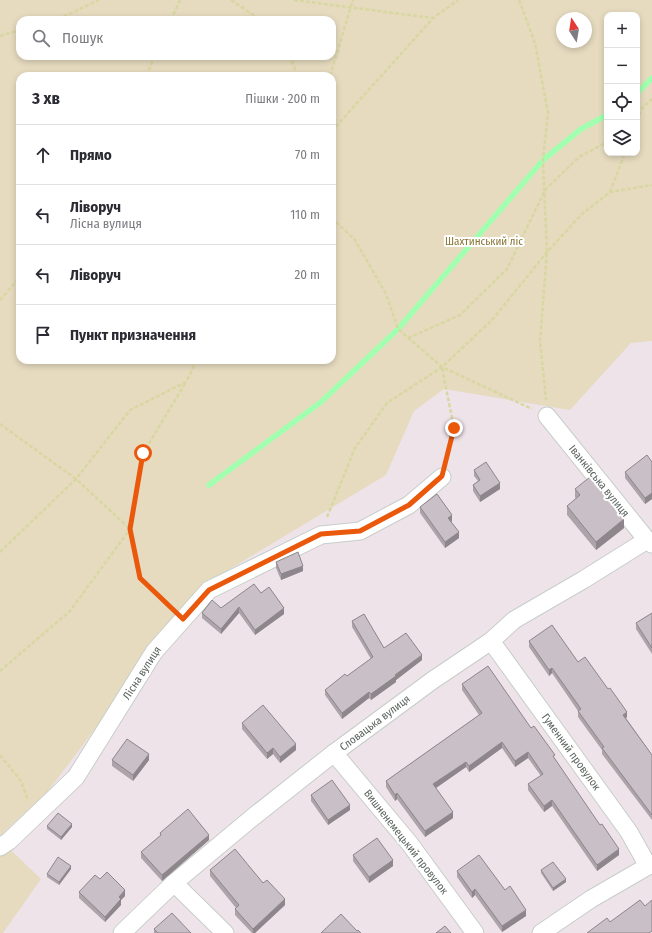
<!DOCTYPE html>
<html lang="uk">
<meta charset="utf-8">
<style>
:root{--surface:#fff;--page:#f2f2f3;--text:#2b2b33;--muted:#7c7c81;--line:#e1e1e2}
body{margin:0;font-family:"Fira Sans Condensed",sans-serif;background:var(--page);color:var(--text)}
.controls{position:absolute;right:12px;top:12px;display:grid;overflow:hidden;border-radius:8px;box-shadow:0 2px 6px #0003}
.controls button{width:36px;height:36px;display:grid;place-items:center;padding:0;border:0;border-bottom:1px solid var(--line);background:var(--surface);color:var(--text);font:20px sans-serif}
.compass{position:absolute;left:556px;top:12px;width:36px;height:36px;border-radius:50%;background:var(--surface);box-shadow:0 2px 6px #0003;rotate:348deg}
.stop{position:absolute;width:12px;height:12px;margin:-9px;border:3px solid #ea580c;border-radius:50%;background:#fff}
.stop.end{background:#ea580c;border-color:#fff;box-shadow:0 1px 4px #0008}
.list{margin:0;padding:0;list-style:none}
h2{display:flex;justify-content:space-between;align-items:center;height:52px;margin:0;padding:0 16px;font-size:17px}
h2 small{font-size:13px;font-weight:400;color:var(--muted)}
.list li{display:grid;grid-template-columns:26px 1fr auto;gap:12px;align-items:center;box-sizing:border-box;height:60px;padding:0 16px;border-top:1px solid var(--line)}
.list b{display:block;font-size:15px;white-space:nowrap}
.list p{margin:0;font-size:13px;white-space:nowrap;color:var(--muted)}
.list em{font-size:13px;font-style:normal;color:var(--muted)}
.icon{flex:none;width:22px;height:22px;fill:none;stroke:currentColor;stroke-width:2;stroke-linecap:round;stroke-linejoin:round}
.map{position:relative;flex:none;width:652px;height:933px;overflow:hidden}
.search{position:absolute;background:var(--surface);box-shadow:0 2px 6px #0003;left:16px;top:16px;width:320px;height:44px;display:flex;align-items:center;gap:10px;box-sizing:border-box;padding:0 14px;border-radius:12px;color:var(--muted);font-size:15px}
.panel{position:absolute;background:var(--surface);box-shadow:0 2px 6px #0003;left:16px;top:72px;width:320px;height:292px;border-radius:12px}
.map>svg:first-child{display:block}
.green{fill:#e6dbbf;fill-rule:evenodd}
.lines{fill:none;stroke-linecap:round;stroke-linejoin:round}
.stream{stroke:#a2ffb0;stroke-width:5.5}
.minor-casing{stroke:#c7cec9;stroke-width:19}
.path{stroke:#d8d7a2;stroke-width:2.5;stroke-dasharray:4 2;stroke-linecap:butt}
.minor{stroke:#fff;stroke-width:17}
.wall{fill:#ada4aa}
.shaded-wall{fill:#8d868b}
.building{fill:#c9bfc6;stroke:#8d868b}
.route{stroke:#ea580c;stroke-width:5}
.labels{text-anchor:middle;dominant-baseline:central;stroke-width:4;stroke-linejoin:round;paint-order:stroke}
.park-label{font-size:11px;fill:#897535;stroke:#fff}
.street-label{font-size:11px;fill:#5b645d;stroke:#fff}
</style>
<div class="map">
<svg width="652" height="933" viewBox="0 0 652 933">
<rect width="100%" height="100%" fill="#eee3e9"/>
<g class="green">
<path d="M0,0H652V341L631,343L570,410L444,389L414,411L386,475L205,584L48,791L0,836ZM607,15H637V153H607ZM562,18H586V42H562ZM20,20H332V56H20ZM20,76H332V360H20Z"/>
<path d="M0,840L41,879L3,933H0Z"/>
</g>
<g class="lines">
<g class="stream">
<path d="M637,93L652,78"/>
<path d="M209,485L321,402L398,329L543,160L581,129L607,115"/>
</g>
<g class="minor-casing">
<g id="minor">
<path d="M547,416L647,540L652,544"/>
<path d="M491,641L629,832L648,866"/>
<path d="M334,753L410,844L475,933"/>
<path d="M0,847L9,841L76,777L154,652L209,590L321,535L360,531L409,505L442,477"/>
<path d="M174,883L225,933"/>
<path d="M122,933L174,883L253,817L334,753L433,680L491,641L514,620L583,580L647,540"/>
<path d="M541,933L591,899L648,866L652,865"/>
</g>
</g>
<g class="path">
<path d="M231,0L261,20"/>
<path d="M294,0L432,18"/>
<path d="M519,0L535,43L548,113L543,160L547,252L540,341L546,400"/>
<path d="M52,20L67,15L99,0"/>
<path d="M171,20L180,0"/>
<path d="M0,36L20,30"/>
<path d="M288,56L294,65L296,76"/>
<path d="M146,76L155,56"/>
<path d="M330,76L353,0"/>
<path d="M637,121L642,108L652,99"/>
<path d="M332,131L433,18L458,0"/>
<path d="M610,192L625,153"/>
<path d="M332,218L355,240L386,294L398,329L442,367L532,409"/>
<path d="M0,300L20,277"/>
<path d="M408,338L460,315L507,269L545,190L579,157L607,142"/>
<path d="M442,368L454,428L446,460"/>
<path d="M0,424L76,479L130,529L140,578L172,608"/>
<path d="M327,517L355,448L387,403L442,367L493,319L547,252L582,214L610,192L652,185"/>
<path d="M0,552L76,479L130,410L186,382L197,360"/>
<path d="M0,671L70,611L130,529L143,453L186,382"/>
<path d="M0,755L21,781L28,800"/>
</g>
<use href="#minor" class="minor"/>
</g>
<g class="wall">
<path d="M652,462V499L645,504L625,478V472Z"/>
<path d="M474,470L500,489L480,502L473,491V485L478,481L474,476Z"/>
<path d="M575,489L624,528L596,550L567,515V506L576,499L575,497Z"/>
<path d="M420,507L452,521L451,522L459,538L445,548L420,513Z"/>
<path d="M276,562L303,571L281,580L276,568Z"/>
<path d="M261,593L284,614L255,635L239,613L221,634L202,618V613L221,608Z"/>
<path d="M652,613V654L636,629V623Z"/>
<path d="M352,621L384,648L422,660L396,680V682L371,700L369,698L342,719L325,695V690L347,676L371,659L352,627Z"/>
<path d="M529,641L578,662L627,717L626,718L652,755V820L602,754V750L578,717V711L552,673L549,676L529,647Z"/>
<path d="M462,684L531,728L555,759L619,855L597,871L552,806L544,812L528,790V784L541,776L528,758L515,767L502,748L469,772L466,767L436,788L453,818L425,837L397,799L395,801L386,787V781L479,715L462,690Z"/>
<path d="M242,723L296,750L280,763L273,754L267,759L242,729Z"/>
<path d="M112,760H149L133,781L112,766Z"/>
<path d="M311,795L350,810L328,825L311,801Z"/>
<path d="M47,826L72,827L61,840L47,829Z"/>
<path d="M160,833L209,840L162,881L141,858V852L160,836Z"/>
<path d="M353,855L393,866L369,883L353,861Z"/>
<path d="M71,869L59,885L47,877V874Z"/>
<path d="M210,870L263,883L285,905L255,933H252L235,915V909L236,908L210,876Z"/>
<path d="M541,870L566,882L553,891L541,873Z"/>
<path d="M457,871L505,890L526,916L502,932L475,895L472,898L457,877Z"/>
<path d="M100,879L125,896L121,900V905L105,922L79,898V892Z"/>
<path d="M154,929L191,933H154Z"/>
</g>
<g class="shaded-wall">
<path d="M500,483V489L480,502V496Z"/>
<path d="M652,493V499L645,504V498Z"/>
<path d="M452,515V521L448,524V518Z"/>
<path d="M624,519V528L596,550V542Z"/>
<path d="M459,532V538L445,548V542Z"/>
<path d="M303,566V571L281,580V574Z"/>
<path d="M239,607V613L221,634V629Z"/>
<path d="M284,608V614L255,635V630Z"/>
<path d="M422,655V660L396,680V682L371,700V694L395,675Z"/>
<path d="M552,668V673L549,676V670Z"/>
<path d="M369,692V698L342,719V713Z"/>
<path d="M627,712V717L623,720V715Z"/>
<path d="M502,742V748L469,772V766Z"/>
<path d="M296,744V750L280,763V757Z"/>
<path d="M273,748V754L267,759V753Z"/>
<path d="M528,752V758L515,767V761Z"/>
<path d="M149,754V760L133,781V775Z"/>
<path d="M466,762V767L433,790V784Z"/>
<path d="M397,793V799L395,801V795Z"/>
<path d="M552,800V806L544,812V806Z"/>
<path d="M350,805V810L328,825V820Z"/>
<path d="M453,812V818L425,837V831Z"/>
<path d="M72,824V827L61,840V837Z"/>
<path d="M209,835V840L162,881V875Z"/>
<path d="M619,849V855L597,871V865Z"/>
<path d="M393,860V866L369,883V877Z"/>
<path d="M71,866V869L59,885V882Z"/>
<path d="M566,879V882L553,891V888Z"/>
<path d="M475,889V895L472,898V892Z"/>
<path d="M125,890V896L121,900V905L105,922V917L119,897Z"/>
<path d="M285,899V905L255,933H253V929Z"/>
<path d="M526,910V916L502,932V926Z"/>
</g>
<g class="building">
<path d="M647,455L652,462V493L645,498L625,472Z"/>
<path d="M486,462L500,483L480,496L473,485L480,480L474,470Z"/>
<path d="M590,477L624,519L596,542L567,506L580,495L575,489Z"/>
<path d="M437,494L452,515L448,518L459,532L445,542L420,507Z"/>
<path d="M298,552L303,566L281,574L276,562Z"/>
<path d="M254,584L261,593L269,587L284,608L255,630L239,607L221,629L202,613L212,600L221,608Z"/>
<path d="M652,613V648L636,623Z"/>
<path d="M364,614L384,648L406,633L422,655L395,675L396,676L371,694L369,692L342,713L325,690L345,674L347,676L373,657L352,621Z"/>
<path d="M552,625L578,662L585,657L608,689L610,688L627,712L623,715L652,755V815L602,748L604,747L578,711L581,709L552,668L549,670L529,641Z"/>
<path d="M488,666L531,728L534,726L555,755L553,756L600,825L602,824L619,849L597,865L552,800L544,806L528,784L543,774L528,752L515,761L502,742L469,766L466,762L433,784L453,812L425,831L397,793L395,795L386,781L482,713L462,684Z"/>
<path d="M263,705L296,744L280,757L273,748L267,753L242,723Z"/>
<path d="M127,739L149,754L133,775L112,760Z"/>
<path d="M332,780L350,805L328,820L311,795Z"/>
<path d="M188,809L209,835L162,875L141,852L161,835L160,833Z"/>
<path d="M58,813L72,824L61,837L47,826Z"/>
<path d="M377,838L393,860L369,877L353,855Z"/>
<path d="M235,849L263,883L267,880L285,899L253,929L235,909L239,905L210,870Z"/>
<path d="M479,855L505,890L510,886L526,910L502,926L475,889L472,892L457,871Z"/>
<path d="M58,857L71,866L59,882L47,874Z"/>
<path d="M553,862L566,879L553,888L541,870Z"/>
<path d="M107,872L125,890L119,897L121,899L105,917L79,892L95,875L100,879Z"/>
<path d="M640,900L645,906L652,900V931L649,933H587L607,918L610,922Z"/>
<path d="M172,913L191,933H158L154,929Z"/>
<path d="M341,914L357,931L358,930L361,933H321Z"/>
<path d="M445,926L451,933H436Z"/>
</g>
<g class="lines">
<path class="route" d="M143,453L130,529L140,578L183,619L209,590L321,534L360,531L409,505L442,476L454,428"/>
</g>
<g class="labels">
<g class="park-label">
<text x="484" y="241">Шахтинський ліс</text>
</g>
<g class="street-label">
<text transform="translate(599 481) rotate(51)">Іванківська вулиця</text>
<text transform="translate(142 673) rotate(-57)">Лісна вулиця</text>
<text transform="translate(375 723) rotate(-37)">Словацька вулиця</text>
<text transform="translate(571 752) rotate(54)">Гуменний провулок</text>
<text transform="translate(406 842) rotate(52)">Вишненемецький провулок</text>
</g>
</g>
</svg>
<div class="controls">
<button>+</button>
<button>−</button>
<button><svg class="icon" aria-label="locate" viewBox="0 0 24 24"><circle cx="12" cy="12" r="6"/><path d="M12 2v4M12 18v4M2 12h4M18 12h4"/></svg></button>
<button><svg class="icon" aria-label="layers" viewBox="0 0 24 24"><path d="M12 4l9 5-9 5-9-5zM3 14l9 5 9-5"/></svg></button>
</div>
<svg class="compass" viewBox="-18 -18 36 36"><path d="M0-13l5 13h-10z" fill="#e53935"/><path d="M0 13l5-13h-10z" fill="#7c7c81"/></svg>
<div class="stop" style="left:143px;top:453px"></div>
<div class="stop end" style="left:454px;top:428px"></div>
<div class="search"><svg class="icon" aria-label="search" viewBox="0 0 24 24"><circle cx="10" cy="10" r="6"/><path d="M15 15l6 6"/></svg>Пошук</div>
<section class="panel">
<h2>3 хв<small>Пішки · 200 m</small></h2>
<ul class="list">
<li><svg class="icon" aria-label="ahead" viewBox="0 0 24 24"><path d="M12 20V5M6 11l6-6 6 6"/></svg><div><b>Прямо</b></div><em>70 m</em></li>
<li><svg class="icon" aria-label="left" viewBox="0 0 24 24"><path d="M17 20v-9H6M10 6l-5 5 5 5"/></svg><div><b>Ліворуч</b><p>Лісна вулиця</p></div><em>110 m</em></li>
<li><svg class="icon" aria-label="left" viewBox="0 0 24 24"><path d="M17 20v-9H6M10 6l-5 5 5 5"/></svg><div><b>Ліворуч</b></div><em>20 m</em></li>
<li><svg class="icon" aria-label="arrive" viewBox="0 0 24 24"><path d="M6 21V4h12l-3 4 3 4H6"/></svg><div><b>Пункт призначення</b></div></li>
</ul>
</section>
</div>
